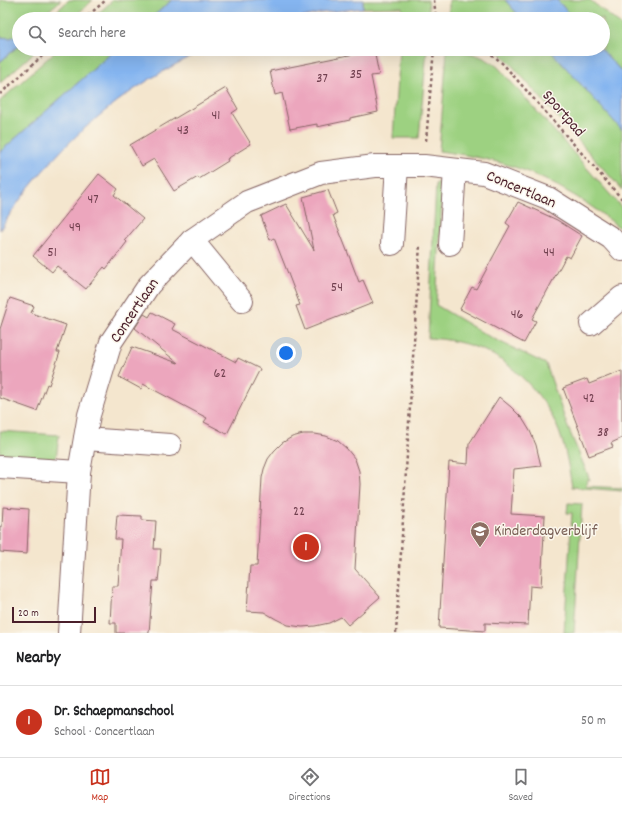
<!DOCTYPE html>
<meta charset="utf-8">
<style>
:root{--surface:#fff;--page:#f2f2f2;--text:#202124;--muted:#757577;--line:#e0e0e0;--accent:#c8321e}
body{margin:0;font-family:Dekko,sans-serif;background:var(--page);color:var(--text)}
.scale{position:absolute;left:12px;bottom:10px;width:84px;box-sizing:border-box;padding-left:4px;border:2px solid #4a1f2b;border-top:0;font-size:11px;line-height:14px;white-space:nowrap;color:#4a1f2b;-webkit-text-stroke:3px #fbf7ec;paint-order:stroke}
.you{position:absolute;left:286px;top:353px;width:14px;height:14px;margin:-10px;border:3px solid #fff;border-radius:50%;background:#1a73e8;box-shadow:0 0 0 6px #1a73e833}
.badge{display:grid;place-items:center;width:26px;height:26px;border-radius:50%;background:var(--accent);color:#fff;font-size:13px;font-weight:700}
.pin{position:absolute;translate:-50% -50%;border:2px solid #fff;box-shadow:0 1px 4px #0006}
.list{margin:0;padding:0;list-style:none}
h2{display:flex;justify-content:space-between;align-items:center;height:52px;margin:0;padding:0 16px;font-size:17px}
h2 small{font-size:13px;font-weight:400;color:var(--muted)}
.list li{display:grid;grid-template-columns:26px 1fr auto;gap:12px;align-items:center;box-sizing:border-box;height:72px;padding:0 16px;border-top:1px solid var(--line)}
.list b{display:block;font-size:15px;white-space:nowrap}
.list p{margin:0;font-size:13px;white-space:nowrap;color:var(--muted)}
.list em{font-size:13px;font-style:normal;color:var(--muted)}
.icon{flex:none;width:22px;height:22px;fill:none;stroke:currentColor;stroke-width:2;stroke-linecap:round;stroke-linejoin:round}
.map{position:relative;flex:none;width:622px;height:633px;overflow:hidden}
.search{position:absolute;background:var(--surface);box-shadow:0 4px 16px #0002;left:12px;right:12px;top:12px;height:44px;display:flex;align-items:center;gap:10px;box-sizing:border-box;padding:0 14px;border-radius:22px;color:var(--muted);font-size:15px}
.sheet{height:124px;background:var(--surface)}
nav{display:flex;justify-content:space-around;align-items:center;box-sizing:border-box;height:56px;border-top:1px solid var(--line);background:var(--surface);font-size:11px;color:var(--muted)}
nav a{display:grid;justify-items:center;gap:2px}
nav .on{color:var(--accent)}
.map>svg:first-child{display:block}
.green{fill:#9dd181;stroke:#747856}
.water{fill:#85b5f0;stroke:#686a8e}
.building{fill:#eca6bd}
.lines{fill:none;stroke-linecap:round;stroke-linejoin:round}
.minor-casing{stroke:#866564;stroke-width:24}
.path{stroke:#866564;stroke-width:2.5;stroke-dasharray:3 3;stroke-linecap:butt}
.minor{stroke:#fff;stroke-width:22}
.labels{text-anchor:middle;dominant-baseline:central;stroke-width:3;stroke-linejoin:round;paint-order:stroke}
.number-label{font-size:14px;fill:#724150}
.street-label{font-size:16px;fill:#4a1f2b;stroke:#fbf7ec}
.education-label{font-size:16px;fill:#785e54;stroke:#fbf7ec;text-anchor:start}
</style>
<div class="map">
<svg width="622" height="633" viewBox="0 0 622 633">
<rect width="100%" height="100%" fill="#fbf7ec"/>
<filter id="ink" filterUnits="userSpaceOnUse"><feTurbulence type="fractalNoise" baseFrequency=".025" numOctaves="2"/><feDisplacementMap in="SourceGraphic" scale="8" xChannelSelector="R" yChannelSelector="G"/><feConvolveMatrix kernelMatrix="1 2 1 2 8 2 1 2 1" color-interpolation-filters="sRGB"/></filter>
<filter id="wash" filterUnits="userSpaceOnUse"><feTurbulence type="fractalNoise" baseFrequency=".012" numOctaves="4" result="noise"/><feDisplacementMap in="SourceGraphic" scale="16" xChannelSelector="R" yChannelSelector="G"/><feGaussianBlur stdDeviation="0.9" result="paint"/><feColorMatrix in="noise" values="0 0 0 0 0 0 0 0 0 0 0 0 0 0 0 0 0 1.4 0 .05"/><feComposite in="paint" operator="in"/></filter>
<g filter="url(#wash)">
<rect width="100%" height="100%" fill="#f4e6ce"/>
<g class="green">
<path d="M0,0H61L39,19H19V35L10,38L0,37Z"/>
<path d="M69,0H93L72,19H48Z"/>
<path d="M113,0H172L150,19H92Z"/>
<path d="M363,0H428L430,19H402V7L363,8Z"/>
<path d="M449,0H505L522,19H449Z"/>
<path d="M557,0H590L622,26V72L601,49H603V19H574Z"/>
<path d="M19,45V49H38L0,83V62Z"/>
<path d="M58,49H116L0,152V101Z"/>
<path d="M399,49H427L419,138H393Z"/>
<path d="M493,49H549L622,130V190L510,63L500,53Z"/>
<path d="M448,50C469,52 481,54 498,67L622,208V230C593,205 558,184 523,170C496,160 467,155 439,151L447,51Z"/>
<path d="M436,183H443L436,305L488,336L546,364L567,425L590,480L587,479L586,486L622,488V491L572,487C568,463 564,438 552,416C540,392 510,362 485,351C467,343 448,339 428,338Z"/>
<path d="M0,431L59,435L56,459L0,456Z"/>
<path d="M568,503L582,504L574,633H564L572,513H567Z"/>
</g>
<g class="water">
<path d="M172,0H363V8L321,13L295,19H150Z"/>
<path d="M505,0H557L574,19H522Z"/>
<path d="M19,35V45L0,62V37L10,38Z"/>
<path d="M116,49H208C123,85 47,152 0,230V152Z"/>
<path d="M549,49H601L622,72V130Z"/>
</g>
<g id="blocks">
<g class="building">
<path d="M374,50L379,75L371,76L378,112L350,118V120L317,127V124L290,129L282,93L275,95L270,71Z"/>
<path d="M226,88L238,109L232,113L251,144L227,159L228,161L199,179L198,177L174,191L154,159L142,166L130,145Z"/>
<path d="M99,174L118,189L114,195L143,219L125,240L127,242L106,269L104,267L86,289L57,266L52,272L33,256Z"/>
<path d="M328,190L337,213L333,215L346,248L359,282L363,280L373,303L305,330L296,306L300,305L287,271L274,238L270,240L261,216L286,204L314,250L303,197Z"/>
<path d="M518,202L557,220L582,236L570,258L566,256L532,319L536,321L524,343L460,309L472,287L476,289L493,257L510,226L506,223Z"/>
<path d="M10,298L34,306L31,313L66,325L57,352H60L49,385L47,384L37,411L0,398V329Z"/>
<path d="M152,312L175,324L172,329L236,362L238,358L260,369L227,434L204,422L207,418L143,384L141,389L119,377L132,347L178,363L135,328L144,314L149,317Z"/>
<path d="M622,371V438L611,443L613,447L589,456L563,388L587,379L589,384Z"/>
<path d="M499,397L511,407L522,418L530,431L536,445L541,466L514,469L511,514L545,516L541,587L530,586L528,625L485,623V631L439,628L449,462L468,464L469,444Z"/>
<path d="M303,434H315L326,436L338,441L347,449L355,459L359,471L360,484L355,569L380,597L348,625L341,617L329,623L315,626L302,627L288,625L276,619L264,612L247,611L250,566H257L262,478L264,469L268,459L274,451L282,443L292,437Z"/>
<path d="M3,507L29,509L27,554L0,552V526L2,527Z"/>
<path d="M117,515L142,516V520L156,521L154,549H161L160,563L158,581H153L149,633H116V623H110L112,586H118L121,539H115Z"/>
</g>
</g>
</g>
<g filter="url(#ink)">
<use href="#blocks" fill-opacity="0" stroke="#866564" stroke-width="1"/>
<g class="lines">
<g class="minor-casing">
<g id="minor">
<path d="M192,240L242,301"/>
<path d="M392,244L397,166"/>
<path d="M450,244L455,170"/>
<path d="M591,324L622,297"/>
<path d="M85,439L170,445"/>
<path d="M0,467L79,472"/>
<path d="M69,633L79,472L89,415L111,342L149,285L192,240L247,202L321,173L375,166H424L484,173L548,198L611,238L622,250"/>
</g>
</g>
<g class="path">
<path d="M434,0L436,19"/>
<path d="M84,19L106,0"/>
<path d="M481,49L494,56L504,65L622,199"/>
<path d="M0,94L50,49"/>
<path d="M426,141L434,49"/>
<path d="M396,633L420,244"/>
</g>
<use href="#minor" class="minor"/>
</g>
</g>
<defs>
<g id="school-pin" transform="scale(1)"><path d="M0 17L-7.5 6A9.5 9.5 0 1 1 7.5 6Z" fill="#8d6e63" stroke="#fbf7ec"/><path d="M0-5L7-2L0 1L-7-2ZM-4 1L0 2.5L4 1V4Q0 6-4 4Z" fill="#fff"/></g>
</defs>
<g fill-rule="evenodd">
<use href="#school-pin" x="480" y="531"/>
</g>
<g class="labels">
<g class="number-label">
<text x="356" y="75">35</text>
<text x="322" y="79">37</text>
<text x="216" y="116">41</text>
<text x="183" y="131">43</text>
<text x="93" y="200">47</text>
<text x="75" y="228">49</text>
<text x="52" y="253">51</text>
<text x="549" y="253">44</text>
<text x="337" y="288">54</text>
<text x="517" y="315">46</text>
<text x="220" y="374">62</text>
<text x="589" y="399">42</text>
<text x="603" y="433">38</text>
<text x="299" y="512">22</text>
</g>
<g class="street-label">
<text transform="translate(563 114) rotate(49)">Sportpad</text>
<text transform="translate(521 190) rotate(23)">Concertlaan</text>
<text transform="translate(135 311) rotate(-56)">Concertlaan</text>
</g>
<g class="education-label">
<text x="494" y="531">Kinderdagverblijf</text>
</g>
</g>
</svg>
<div class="scale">20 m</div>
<div class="you"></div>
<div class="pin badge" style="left:306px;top:547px">1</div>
<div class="search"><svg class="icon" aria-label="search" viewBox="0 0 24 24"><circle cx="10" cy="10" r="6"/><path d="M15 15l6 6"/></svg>Search here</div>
</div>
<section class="sheet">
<h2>Nearby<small></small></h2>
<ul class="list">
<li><span class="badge">1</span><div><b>Dr. Schaepmanschool</b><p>School · Concertlaan</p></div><em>50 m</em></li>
</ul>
</section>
<nav>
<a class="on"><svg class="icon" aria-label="map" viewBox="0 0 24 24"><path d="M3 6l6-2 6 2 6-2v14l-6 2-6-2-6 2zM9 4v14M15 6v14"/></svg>Map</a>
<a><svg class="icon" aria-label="directions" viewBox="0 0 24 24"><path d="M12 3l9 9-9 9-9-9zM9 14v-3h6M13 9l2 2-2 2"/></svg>Directions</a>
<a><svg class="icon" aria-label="saved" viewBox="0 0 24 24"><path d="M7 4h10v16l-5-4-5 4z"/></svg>Saved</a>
</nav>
